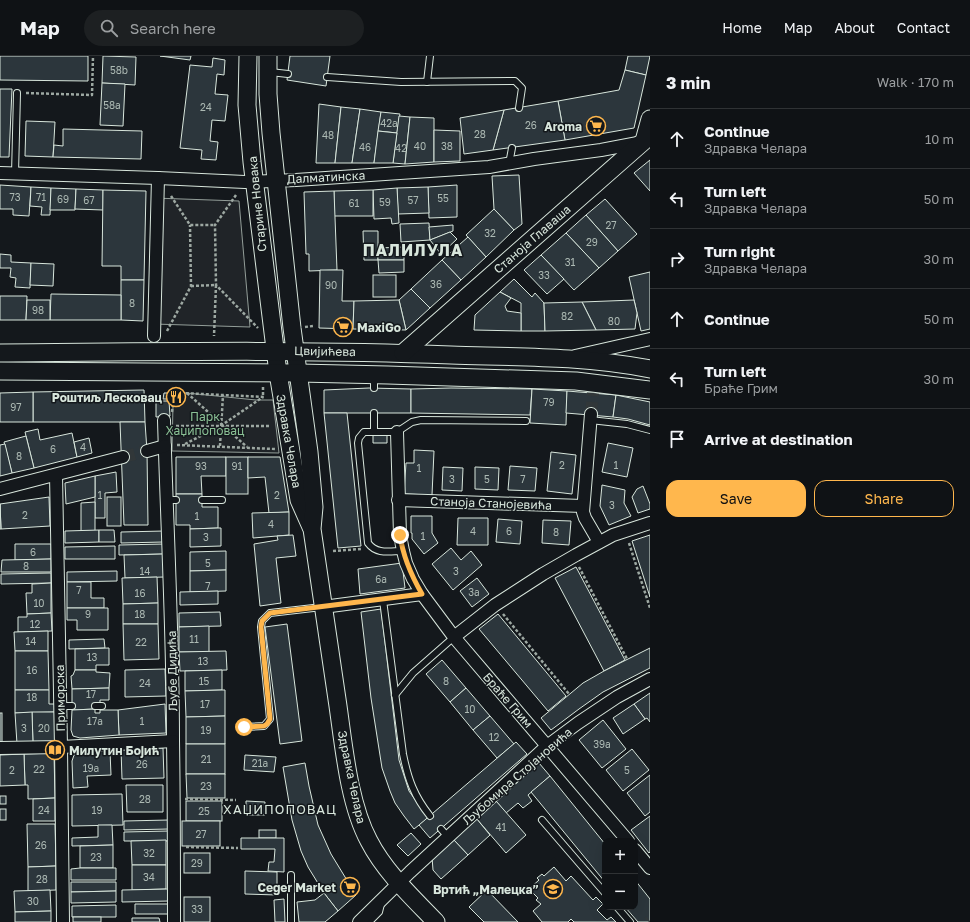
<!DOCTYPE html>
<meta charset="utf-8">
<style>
:root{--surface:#0f1215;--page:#1d2022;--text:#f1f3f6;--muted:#9b9ea0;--line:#2f3234;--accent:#ffb74d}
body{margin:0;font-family:"Golos Text",sans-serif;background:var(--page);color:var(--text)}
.controls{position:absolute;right:12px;bottom:12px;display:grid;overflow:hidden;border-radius:8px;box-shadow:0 4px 16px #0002}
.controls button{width:36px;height:36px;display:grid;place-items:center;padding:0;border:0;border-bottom:1px solid var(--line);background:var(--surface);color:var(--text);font:20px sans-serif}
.stop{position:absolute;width:12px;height:12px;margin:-9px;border:3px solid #ffb74d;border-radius:50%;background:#fff}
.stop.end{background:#ffb74d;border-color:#fff;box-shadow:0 1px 4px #0008}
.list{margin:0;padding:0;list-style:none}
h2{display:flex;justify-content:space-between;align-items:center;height:52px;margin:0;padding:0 16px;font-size:17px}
h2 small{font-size:13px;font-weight:400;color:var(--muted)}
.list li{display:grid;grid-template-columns:26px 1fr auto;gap:12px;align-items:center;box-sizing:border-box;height:60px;padding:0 16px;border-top:1px solid var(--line)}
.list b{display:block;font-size:15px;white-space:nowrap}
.list p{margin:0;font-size:13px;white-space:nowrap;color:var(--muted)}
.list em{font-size:13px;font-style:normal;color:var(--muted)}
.actions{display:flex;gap:8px;padding:12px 16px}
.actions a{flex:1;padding:9px 0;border:1px solid var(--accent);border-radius:12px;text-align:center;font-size:14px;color:var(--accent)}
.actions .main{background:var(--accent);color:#111}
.icon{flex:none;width:22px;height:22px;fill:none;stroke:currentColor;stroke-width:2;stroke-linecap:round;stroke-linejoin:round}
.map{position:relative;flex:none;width:650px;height:866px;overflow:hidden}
header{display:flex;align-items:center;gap:24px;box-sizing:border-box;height:56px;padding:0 20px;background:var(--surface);border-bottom:1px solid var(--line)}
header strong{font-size:19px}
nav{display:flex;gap:22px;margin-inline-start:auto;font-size:14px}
.search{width:280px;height:36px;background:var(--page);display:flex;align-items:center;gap:10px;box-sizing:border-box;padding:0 14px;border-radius:22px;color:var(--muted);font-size:15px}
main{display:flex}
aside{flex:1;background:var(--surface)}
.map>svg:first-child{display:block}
.green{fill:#202428;stroke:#939e99}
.building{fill:#2c363c;stroke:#d8e6dc}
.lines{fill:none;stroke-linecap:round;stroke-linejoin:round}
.street-tunnel{stroke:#313739;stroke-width:12;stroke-dasharray:12 6;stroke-linecap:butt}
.lane-casing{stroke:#d8e6dc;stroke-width:8}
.street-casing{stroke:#d8e6dc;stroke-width:14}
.secondary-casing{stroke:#d8e6dc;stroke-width:19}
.path{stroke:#9da8a2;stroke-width:2.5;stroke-dasharray:3 2;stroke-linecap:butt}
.lane{stroke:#14181c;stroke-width:6}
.street{stroke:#14181c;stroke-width:12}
.secondary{stroke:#14181c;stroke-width:17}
.route{stroke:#ffb74d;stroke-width:5}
.labels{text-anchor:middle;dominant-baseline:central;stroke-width:3;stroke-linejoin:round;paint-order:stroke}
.number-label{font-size:10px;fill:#adbab4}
.poi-label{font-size:12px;font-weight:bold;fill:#d8e6dc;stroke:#14181c;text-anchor:end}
.street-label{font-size:12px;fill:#d8e6dc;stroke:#14181c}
.park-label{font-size:12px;fill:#8ac095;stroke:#14181c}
.neighbourhood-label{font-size:13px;letter-spacing:1px;fill:#d8e6dc;stroke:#14181c}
.district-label{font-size:16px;font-weight:bold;letter-spacing:1px;fill:#d8e6dc;stroke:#14181c}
</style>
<header>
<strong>Map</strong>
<div class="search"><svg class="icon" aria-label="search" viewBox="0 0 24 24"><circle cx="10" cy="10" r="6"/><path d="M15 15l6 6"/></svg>Search here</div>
<nav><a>Home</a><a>Map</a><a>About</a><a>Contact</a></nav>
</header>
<main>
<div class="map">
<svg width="650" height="866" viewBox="0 0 650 866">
<rect width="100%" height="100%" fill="#14181c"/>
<g class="green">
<path d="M154,142L239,145L250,271L154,268Z"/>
<path d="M182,337H187L256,344H273L279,397L172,395L173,348L181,347Z"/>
</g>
<g class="building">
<path d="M0,0H88V25L0,24Z"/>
<path d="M103,0L136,1L135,29L102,27Z"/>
<path d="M160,0H191L190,4Z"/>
<path d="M290,0H330L326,30L287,24Z"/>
<path d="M628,0H650L646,19L625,14Z"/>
<path d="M213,2L225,4L224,19L217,18L215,38L228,39L225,65L212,64L210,85L218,86L216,104L201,103L202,94L180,92L190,9L212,11Z"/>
<path d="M625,14L646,19L634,72L565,84L558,45L619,34Z"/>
<path d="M102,27L125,28L123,70L100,69Z"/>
<path d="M0,33H12L9,101H0Z"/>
<path d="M558,45L565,84L493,94L504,54Z"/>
<path d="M319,48L341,51L335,107H316Z"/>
<path d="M341,51L360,53L352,107H335Z"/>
<path d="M360,53L381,56L374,107H352Z"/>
<path d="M504,54L493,94L464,98L460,62Z"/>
<path d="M381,56L400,58L397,77L378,75Z"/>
<path d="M399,60L410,61L405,108L393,107Z"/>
<path d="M410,61L434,62V106L405,108Z"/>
<path d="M26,65L55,66L53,101L25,100Z"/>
<path d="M63,73L142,75L141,103L53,101L54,89L63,90Z"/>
<path d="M434,74L460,75V105L434,106Z"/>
<path d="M378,75L397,77L393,107H374Z"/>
<path d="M650,104V135L634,117Z"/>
<path d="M519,119L522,168L514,174L494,153L492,120Z"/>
<path d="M0,129L31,131L29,160L13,159V153H0Z"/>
<path d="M457,129V161L429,162L428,131Z"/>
<path d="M31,131L51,132L50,159H41L42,151L30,150Z"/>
<path d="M428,131L429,157L398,158L397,132Z"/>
<path d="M51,132L76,133L75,154H50Z"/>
<path d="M397,132L399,167L392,168L391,162L374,163L373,134Z"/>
<path d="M76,133L103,134V154L75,153Z"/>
<path d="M103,134L146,135L144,224H121V210H102Z"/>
<path d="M373,134V160H334V135Z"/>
<path d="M334,135L337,214L309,215V198H306L304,136Z"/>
<path d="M605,143L637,178L618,195L586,159Z"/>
<path d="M494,153L514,174L486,201L466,179Z"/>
<path d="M586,159L618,195L599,212L566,177Z"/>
<path d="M429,167L430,184L401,186L400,168Z"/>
<path d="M453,169V175L430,184L429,171Z"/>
<path d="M363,175H378V204H364Z"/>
<path d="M450,176L457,183L441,198L430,184Z"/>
<path d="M566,177L599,212L574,234L541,199Z"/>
<path d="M468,181L486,201L461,224L442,204Z"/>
<path d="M404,191V204H378V192Z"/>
<path d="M0,198L11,199V206L31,207L30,232L15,231L16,222L10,221L11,212H0Z"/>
<path d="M541,199L564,223L547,238L524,214Z"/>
<path d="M378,204H404V216L379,217Z"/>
<path d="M442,204L461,224L430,252L411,233Z"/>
<path d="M31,207L54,208L53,230L30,229Z"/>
<path d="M320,214H343L342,245H354L353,273L319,272Z"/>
<path d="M650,216V273L641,275L629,221Z"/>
<rect x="373" y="219" width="23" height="22"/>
<path d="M514,223L532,241L535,237L544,247L545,275H521V247L500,236Z"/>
<path d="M121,224H144L143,265L121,264Z"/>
<path d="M411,233L430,252L406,274L399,244Z"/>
<path d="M500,236L511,242L505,250L507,255L521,257V275L474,274L475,259Z"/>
<path d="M51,238L121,239V264H50Z"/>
<path d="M0,240H27L26,264H0Z"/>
<path d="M27,244H50V264H26Z"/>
<path d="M399,244L406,274L353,273L354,245Z"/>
<path d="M634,244L637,257L635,273L596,274L582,246Z"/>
<path d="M582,246L596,274L545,275L544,247Z"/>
<path d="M369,332L411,333V357H324V334Z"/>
<path d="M451,332L532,333L530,359L411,357V333Z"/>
<path d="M532,333L567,335L566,369L530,367Z"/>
<path d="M144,334L145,366H33V336Z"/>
<path d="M567,335L616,339L613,361L566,357Z"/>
<path d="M33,336V366H0V337Z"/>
<rect x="172" y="336" width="8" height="9"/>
<path d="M164,337H169V343H163Z"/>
<path d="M616,339L650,346V369L628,363L613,361Z"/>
<path d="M156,345H169L170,360L156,361Z"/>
<path d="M324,357H347L361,490L338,492Z"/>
<path d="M120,366H145L147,395L148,469H124Z"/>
<path d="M38,373L40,384L72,377L77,401L34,412L25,376Z"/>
<path d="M373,378L387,379V387H373Z"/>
<path d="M26,380L34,412L12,417L4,386Z"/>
<path d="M89,382L92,397L77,401L74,386Z"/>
<path d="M608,387L633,392L627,421L602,416Z"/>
<path d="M5,388L12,417L0,420V389Z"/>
<path d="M414,394L434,395L432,439L404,438L406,407H414Z"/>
<path d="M551,396L576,399L572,438L547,435Z"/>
<path d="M176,401H226V420H201L202,438H176Z"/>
<rect x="226" y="401" width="22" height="37"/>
<path d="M248,401H280L289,456L269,457L265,421L248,422Z"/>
<path d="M510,410L537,412L535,435L508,434Z"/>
<path d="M443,411L463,412L462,435L442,434Z"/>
<path d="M475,411L499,412L498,434L475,433Z"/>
<path d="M116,416L117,436L105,437V462H95V420Z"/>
<path d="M95,420V441L66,448L65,427Z"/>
<path d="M602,429L625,434L624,447L631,460L609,469L600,450Z"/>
<path d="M643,430L650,448V453L638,457L632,441L637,433Z"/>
<path d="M176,438H202V451H218V472L190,473V469H176Z"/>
<path d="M49,441L50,470L1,473L0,448Z"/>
<rect x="107" y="441" width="14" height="29"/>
<path d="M95,446V475H81V447Z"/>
<path d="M0,448L1,473H0Z"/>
<path d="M289,456V479L253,482L252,457Z"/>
<path d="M411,460H432V477L438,487L424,498L412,483V477H411Z"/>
<path d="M458,462H488V489H457Z"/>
<path d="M498,463L522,465L520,488L496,486Z"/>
<path d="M543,464L571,465L569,489L542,487Z"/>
<path d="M218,472H221V490L190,491V473Z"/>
<path d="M99,474V486L65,487V475Z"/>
<path d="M99,474H114L115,486H99Z"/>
<path d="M164,475V486L121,487V476Z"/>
<path d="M293,479L296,500L276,502L281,547L260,550L254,488L278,484L277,480Z"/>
<path d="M650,479V541L632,485Z"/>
<path d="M15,488H51V503L15,504Z"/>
<path d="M164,488V498L119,499V489Z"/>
<path d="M115,490V503H65V491Z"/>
<path d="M451,492L461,504L471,495L482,509L453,534L432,508Z"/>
<path d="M226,495V514L190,515V496Z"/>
<path d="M164,498L165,521L125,522L124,499Z"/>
<path d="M51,503V516H1L2,504Z"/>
<path d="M402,507L405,532L360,538L358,513Z"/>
<path d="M576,511L625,604L604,615L555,522Z"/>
<path d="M226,514V535L190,536V515Z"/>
<path d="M117,515V525L67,526V516Z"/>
<path d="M51,517V527L1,528V518Z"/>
<path d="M157,521L158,547L123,548L122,522Z"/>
<path d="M477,522L489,538L472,551L460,535Z"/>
<path d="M67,526H91V542H104V552H67Z"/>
<path d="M51,527V557L27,558L26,537H32V528Z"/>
<path d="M218,535V548L180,549V536Z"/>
<path d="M158,547V568H123V548Z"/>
<path d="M67,552H108V574H77V564H67Z"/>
<path d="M381,553L399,704L409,735L428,762L414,773L404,760L395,747L390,735L382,712L371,642L361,556Z"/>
<path d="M220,556L221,570L179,571V557Z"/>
<path d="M51,557L52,575L18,576V561H27V558Z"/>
<path d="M498,558L566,640L548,655L479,573Z"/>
<path d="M123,568H158L159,603L124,604Z"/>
<path d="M287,568L302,685L280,688L265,571Z"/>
<path d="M209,570V596H179V571Z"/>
<path d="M48,575V595H15L14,576Z"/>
<path d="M104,583L105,592L69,593V584Z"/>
<path d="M109,592V609H96V614H75V593Z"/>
<path d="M650,592V612L603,636L579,653L551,674L541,662L583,627L604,615Z"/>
<path d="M15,595H48L49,634H15Z"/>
<path d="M226,595L227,614L180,615L179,596Z"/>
<path d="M442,604L466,632L450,646L426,618Z"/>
<path d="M165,613L166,640L125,641V614Z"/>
<path d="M75,614H96V616L110,617L109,632L72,633L71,620L73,619Z"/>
<path d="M222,614V634L185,635V615Z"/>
<path d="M109,632V644H100V648H95V653L72,654V633Z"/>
<path d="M466,632L490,660L473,674L450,646Z"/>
<path d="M15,634H49V648H55V656L15,657Z"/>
<path d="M222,634H225V660L186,661L185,635Z"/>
<path d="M650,637V666L647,662L645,663L634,648Z"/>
<path d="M165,648L166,677L119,679L118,654Z"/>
<path d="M634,648L645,663L623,678L613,662Z"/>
<path d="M95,653V657H100V654H118L119,679L80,682L73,680L71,674L72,654Z"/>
<path d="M32,656H55V687L33,688Z"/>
<path d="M32,656L33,688H17L15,657Z"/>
<rect x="0" y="657" width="2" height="30"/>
<path d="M225,660V688H186V661Z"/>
<path d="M490,660L514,688L497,702L473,674Z"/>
<path d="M603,664L626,693L602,712L579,684Z"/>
<path d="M516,686L527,698L430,782L419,769Z"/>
<rect x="186" y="688" width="39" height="30"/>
<path d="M163,692L164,722L122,723L121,693Z"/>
<path d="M632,693L649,714L623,735L606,714Z"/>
<path d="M110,695L111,719L87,720L88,731L73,732L72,705L74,699L80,696Z"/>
<path d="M54,697L55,742L28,743V729H25L24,698Z"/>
<path d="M24,698L25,729L0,730V699Z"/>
<path d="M245,699L276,701L274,716L244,714Z"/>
<path d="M305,707L309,730L318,769L331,798L356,839L338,855L324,837L308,811L301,795L292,764L283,711Z"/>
<path d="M539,707L550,720L528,739L532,745L523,752L518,747L506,757L496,745Z"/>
<path d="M186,718H225V742H187Z"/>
<path d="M650,719V756L645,760L627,737Z"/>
<path d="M550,720L605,788V826L531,736Z"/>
<path d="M126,729H163V756H127Z"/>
<path d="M122,738L123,769L72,770V739Z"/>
<rect x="0" y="740" width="6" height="8"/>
<path d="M55,742V765H33V743Z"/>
<rect x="186" y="745" width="36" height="20"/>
<path d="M246,745L265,746V759H246Z"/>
<path d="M496,745L526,779L506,797L476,762Z"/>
<rect x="0" y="753" width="6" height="11"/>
<path d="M650,760V796L649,797L631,774Z"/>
<path d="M476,762L490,779L468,799L453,783Z"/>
<path d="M169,764V773L124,774V765Z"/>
<rect x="182" y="765" width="38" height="25"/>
<path d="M27,768H55L56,810L28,811Z"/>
<path d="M98,769H112L113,789L72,790V782L98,781Z"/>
<rect x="259" y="774" width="17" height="8"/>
<path d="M169,775V785H124V776Z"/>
<path d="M411,777L421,788L408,800L397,789Z"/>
<path d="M241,782H284V816L268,815L269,806H274L275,793H241Z"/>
<path d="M453,783L468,799L441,823L433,814L432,801Z"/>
<path d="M166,784V809H132L131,785Z"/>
<path d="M113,789V812H80V790Z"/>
<rect x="184" y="797" width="26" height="20"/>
<path d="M132,809H166V833L132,834Z"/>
<path d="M56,810V834L28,835V811Z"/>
<path d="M554,811L566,825L571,820L593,844L596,841L603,848L597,854L607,864L611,861L616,866H574L571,863L568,866H542L533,855L541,848L536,844L538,842L529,833L539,824L537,822L542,818L544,820Z"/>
<path d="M80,812H116V824H71V813Z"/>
<path d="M245,815L277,816V839L245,838Z"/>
<path d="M635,824L650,843V866H638L625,851H635Z"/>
<path d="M71,826H116V835L71,836Z"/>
<path d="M169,833V845L122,846V834Z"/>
<path d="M50,834L51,855L15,856L14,835Z"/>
<path d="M487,834L518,866H484L469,851Z"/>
<path d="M116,835V846L71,847V836Z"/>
<path d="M324,837L338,855L325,866H299L297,846L315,844Z"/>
<rect x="184" y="841" width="26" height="25"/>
<path d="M284,843L285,866H275L274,844Z"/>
<path d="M135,848H169L170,858H135Z"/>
<path d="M116,849V861H72V850Z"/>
<path d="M51,855V866H15V856Z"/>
<rect x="73" y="861" width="28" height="5"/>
<path d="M132,862H159L160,866H132Z"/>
</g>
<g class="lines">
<g class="street-tunnel">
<path d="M591,358L593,337"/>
<path d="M123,401L147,395"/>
<path d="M649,866L650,865"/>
</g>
<g class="lane-casing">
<g id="lane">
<path d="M270,16L288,18"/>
<path d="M327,21L401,26L515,25L522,32L519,52"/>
<path d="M427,26L430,0"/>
<path d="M509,108L512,92"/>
<path d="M15,118L17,37"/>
<path d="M374,321V332"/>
<path d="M374,357V376H397L412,366L421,364L526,365"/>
<path d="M590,364L627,368L650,374"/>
<path d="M374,376H364L359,382L358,387L368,487C377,499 390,495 403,495"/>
<path d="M167,444H176"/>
<path d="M202,444H222"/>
<path d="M383,544L403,698C408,723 414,740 430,760"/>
<path d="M395,639L413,617L454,581"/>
<path d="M61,650H72"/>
<path d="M95,650H102"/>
<path d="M244,671L264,670L270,663L261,571L262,565L270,557L322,551"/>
<path d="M542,764L605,837"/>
<path d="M441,773L448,781"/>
<path d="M291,819V866"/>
<path d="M617,851L630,866"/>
<path d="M369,866L379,856L381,848"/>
</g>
</g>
<g class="street-casing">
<g id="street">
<path d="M0,117L158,122L245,126L296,124L489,111L534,103L601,94L643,86"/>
<path d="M154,280L158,122"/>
<path d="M575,300L650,283"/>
<path d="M591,358L583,456L585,462L599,486"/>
<path d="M164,364C167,471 173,578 173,685C174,745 174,806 174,866"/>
<path d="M397,376L400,479L403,495L406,507L413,523L422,538L454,581L628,785"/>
<path d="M147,395L165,390"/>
<path d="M56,419L61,691L63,866"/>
<path d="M0,433L123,401"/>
<path d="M398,444L583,450"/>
<path d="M323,551L422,538"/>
<path d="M454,581L495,549L543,518L576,499L613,479L650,467"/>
<path d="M0,692L61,691L173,685"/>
<path d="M635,794L650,812"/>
<path d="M359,866L410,816L547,690L578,667L617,641L650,623"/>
</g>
</g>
<g class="secondary-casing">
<g id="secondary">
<path d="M248,0L247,49L252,106L278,317L299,444L311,471"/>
<path d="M268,0V38L271,77L292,272L309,396L314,451L312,473C321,532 329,591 338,650C344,692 349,748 369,785C385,816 412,841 436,866"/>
<path d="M0,297C150,296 301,293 451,299C517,301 585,300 650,313"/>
<path d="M403,297L644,85L650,63"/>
<path d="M0,315L299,317L388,319L576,325L650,334"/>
</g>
</g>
<g class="path">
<path d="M26,37L92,39L93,0"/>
<path d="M236,139L215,169L216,229L258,272"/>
<path d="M171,140L190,169H215"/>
<path d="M191,230L216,229L214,280"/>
<path d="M305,271L313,270"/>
<path d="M167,275L191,230L190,169"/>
<path d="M263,331V341"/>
<path d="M187,337L247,391"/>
<path d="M172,356L173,348L181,347L182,337L264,341"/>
<path d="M176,370H271"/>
<path d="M185,388L222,369L263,341"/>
<path d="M177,389L275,393"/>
<path d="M220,390L223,339"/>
<path d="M629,487L650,552"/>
<path d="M333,495L361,493"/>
<path d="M579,511L627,603"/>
<path d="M503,558L569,638"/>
<path d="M185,743L236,744"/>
<path d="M186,791L238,792"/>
</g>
<use href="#lane" class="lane"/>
<use href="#street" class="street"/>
<use href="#secondary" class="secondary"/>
</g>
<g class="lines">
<path class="route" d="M244,671L264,670L267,668L270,663L261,571L262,565L270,557L422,538C411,519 403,501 400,479"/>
</g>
<defs>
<g id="supermarket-ring" transform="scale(1)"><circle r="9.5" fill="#14181c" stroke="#ffb74d" stroke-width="1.5"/><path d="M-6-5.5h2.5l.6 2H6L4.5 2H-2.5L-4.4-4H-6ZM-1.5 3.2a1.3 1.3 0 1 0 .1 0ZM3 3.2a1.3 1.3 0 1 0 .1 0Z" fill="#ffb74d"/></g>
<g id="restaurant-ring" transform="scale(1)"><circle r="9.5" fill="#14181c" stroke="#ffb74d" stroke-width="1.5"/><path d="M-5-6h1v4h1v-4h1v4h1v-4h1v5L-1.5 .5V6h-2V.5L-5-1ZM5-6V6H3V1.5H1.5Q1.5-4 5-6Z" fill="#ffb74d"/></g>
<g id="library-ring" transform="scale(1)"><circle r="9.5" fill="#14181c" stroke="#ffb74d" stroke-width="1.5"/><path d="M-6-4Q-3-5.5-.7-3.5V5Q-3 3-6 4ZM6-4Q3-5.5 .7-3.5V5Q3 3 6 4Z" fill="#ffb74d"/></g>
<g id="school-ring" transform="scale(1)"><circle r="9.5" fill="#14181c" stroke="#ffb74d" stroke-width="1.5"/><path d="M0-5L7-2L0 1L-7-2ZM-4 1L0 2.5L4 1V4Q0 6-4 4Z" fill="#ffb74d"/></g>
</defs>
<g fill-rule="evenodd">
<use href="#supermarket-ring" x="596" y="70"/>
<use href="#supermarket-ring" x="343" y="271"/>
<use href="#restaurant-ring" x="176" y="341"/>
<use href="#library-ring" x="55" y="694"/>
<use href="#supermarket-ring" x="350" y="831"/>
<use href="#school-ring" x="553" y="833"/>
</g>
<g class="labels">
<g class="number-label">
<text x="119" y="14">58b</text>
<text x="112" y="49">58a</text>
<text x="206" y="51">24</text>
<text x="389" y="67">42a</text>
<text x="531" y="69">26</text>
<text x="480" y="78">28</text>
<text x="328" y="79">48</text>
<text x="420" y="90">40</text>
<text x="447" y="90">38</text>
<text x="365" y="91">46</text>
<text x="401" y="92">42</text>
<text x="15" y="141">73</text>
<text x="41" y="141">71</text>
<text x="443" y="142">55</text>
<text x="63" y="143">69</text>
<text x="89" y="144">67</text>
<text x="413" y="144">57</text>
<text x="385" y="146">59</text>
<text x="354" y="147">61</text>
<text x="611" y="169">27</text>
<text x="490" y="177">32</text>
<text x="592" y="186">29</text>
<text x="570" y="206">31</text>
<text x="544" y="219">33</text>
<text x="436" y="228">36</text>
<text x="331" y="229">90</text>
<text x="132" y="247">8</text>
<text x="38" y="254">98</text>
<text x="567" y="260">82</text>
<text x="614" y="265">80</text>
<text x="549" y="346">79</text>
<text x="16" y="351">97</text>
<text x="83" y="391">4</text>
<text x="53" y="393">6</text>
<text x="19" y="400">8</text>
<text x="562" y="409">2</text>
<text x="616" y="409">1</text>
<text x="201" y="410">93</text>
<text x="237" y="410">91</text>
<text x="419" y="412">1</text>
<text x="452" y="423">3</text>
<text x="487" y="423">5</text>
<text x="523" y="423">7</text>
<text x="100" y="439">1</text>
<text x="277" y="439">2</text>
<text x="612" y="449">3</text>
<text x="25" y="459">2</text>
<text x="197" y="460">1</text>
<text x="271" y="468">4</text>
<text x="473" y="475">4</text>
<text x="509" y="475">6</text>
<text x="556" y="476">8</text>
<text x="423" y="480">1</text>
<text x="206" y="481">3</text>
<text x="33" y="496">6</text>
<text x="208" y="507">5</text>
<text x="26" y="510">8</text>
<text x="145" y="515">14</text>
<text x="456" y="515">3</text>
<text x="381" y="523">6a</text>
<text x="208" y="530">7</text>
<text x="79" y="534">7</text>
<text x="474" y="536">3a</text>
<text x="140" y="537">16</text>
<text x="39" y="547">10</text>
<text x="88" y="558">9</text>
<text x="140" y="558">18</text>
<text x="35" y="568">12</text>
<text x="194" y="583">11</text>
<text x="31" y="585">14</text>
<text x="141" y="586">22</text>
<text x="92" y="601">13</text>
<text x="203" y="605">13</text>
<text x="32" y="614">16</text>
<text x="204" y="625">15</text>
<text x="446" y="625">8</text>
<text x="145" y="627">24</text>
<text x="91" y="638">17</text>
<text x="32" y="641">18</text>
<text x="205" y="648">17</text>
<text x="470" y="653">10</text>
<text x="95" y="665">17a</text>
<text x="142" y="665">1</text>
<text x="24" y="672">3</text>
<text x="44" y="672">20</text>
<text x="206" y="674">19</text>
<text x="494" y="681">12</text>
<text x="602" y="688">39a</text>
<text x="206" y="703">21</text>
<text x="260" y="707">21a</text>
<text x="142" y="708">26</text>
<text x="91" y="712">19a</text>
<text x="39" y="713">22</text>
<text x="12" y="714">2</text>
<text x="627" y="714">5</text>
<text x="206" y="730">23</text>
<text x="145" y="743">28</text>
<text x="44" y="754">24</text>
<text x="97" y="754">19</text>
<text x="204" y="755">25</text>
<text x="501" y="771">41</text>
<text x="201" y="778">27</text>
<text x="41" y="789">26</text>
<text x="149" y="797">32</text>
<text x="96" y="801">23</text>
<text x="197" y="807">29</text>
<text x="149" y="821">34</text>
<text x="42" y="823">28</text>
<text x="33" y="845">30</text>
<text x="197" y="853">33</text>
</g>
<g class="poi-label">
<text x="582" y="70">Aroma</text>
<text x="357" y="271" text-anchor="start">MaxiGo</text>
<text x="162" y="341">Роштиљ Лесковац</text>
<text x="69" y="694" text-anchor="start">Милутин Бојић</text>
<text x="336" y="831">Ceger Market</text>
<text x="539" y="833">Вртић „Малецка”</text>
</g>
<g class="street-label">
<text transform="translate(326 121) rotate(-3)">Далматинска</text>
<text transform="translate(257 148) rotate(-96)">Старине Новака</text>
<text transform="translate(532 183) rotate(-41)">Станоја Главаша</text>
<text transform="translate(325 295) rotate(1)">Цвијићева</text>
<text transform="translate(289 385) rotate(80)">Здравка Челара</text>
<text transform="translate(491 447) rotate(2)">Станоја Станојевића</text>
<text transform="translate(172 615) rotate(-91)">Љубе Дидића</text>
<text transform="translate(60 642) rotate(-91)">Приморска</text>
<text transform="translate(508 644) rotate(49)">Браће Грим</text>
<text transform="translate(517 720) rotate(-41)">Љубомира Стојановића</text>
<text transform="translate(352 721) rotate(78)">Здравка Челара</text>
</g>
<g class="park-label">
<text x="205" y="360">Парк<tspan x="205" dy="14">Хаџипоповац</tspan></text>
</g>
<g class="neighbourhood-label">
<text x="280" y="753">ХАЏИПОПОВАЦ</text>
</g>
<g class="district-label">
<text x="413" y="194">ПАЛИЛУЛА</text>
</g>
</g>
</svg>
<div class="controls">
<button>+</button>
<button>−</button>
</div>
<div class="stop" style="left:244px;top:671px"></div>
<div class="stop end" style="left:400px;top:479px"></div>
</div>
<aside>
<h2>3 min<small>Walk · 170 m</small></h2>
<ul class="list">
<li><svg class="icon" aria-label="ahead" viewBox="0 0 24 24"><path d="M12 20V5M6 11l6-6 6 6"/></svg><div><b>Continue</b><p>Здравка Челара</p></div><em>10 m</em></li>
<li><svg class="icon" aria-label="left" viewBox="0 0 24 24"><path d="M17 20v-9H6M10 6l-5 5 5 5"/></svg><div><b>Turn left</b><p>Здравка Челара</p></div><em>50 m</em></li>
<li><svg class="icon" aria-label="right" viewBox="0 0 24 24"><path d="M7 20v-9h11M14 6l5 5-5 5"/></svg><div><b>Turn right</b><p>Здравка Челара</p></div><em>30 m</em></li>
<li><svg class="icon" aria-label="ahead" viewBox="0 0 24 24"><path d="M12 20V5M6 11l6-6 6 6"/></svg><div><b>Continue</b></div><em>50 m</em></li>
<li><svg class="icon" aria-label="left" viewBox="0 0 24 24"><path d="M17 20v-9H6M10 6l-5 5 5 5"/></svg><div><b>Turn left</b><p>Браће Грим</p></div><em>30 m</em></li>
<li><svg class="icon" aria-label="arrive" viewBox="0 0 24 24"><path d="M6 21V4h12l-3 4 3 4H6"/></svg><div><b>Arrive at destination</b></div></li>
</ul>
<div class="actions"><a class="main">Save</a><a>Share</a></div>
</aside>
</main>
